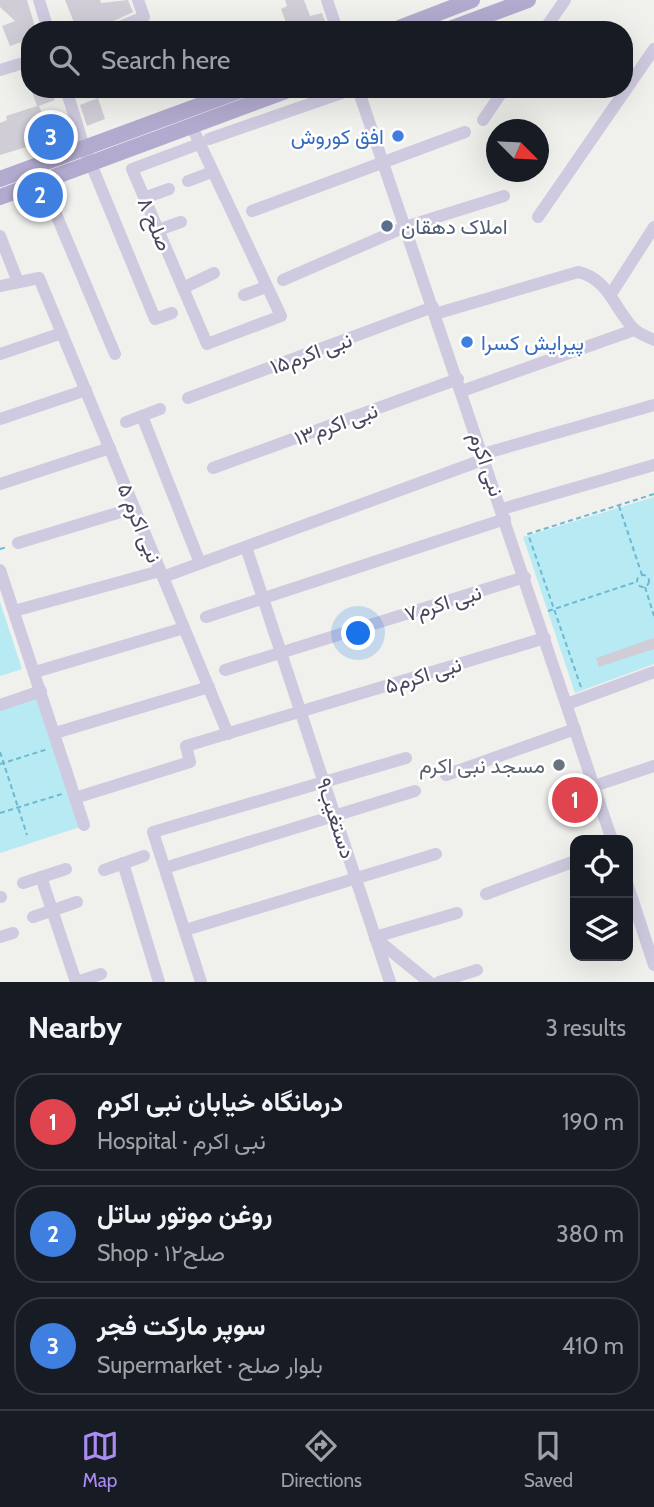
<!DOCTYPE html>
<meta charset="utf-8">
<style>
:root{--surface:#171b24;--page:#20242c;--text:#f1f3f6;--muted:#9ea1a6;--line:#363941;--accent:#a98bf2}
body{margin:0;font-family:Cabin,Vazirmatn,sans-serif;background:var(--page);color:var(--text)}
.controls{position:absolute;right:21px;bottom:21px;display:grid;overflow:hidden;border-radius:14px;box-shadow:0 7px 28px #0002}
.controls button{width:63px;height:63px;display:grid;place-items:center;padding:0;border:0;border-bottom:2px solid var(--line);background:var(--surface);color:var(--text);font:35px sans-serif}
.compass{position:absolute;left:486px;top:119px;width:63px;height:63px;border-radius:50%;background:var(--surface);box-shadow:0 7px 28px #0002;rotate:114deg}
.you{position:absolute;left:359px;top:634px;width:24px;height:24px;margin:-18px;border:5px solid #fff;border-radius:50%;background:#1a73e8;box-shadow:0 0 0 10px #1a73e833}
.badge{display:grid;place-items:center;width:46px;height:46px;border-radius:50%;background:var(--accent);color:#fff;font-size:23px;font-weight:700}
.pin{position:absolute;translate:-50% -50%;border:4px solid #fff;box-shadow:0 2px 7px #0006}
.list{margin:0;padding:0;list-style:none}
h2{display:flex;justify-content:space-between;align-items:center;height:91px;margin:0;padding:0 28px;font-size:30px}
h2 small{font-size:23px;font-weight:400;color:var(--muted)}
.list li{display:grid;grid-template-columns:46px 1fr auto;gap:21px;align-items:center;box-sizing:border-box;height:98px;margin:0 14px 14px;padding:0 14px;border:2px solid var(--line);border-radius:28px}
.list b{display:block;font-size:26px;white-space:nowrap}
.list p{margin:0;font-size:23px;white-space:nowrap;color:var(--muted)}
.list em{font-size:23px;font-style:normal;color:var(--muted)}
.icon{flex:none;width:38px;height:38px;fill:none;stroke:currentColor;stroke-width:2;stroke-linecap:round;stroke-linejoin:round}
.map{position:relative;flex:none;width:654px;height:982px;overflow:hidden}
.search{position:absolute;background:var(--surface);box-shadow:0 7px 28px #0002;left:21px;right:21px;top:21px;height:77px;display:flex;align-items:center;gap:18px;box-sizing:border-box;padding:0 24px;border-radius:28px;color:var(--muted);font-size:26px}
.sheet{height:427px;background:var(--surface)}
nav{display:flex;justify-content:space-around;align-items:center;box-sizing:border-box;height:98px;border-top:2px solid var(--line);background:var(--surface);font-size:19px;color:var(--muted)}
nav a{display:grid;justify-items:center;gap:4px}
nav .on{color:var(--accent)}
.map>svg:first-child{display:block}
.green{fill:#b7eaf2}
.building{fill:#d1cdd6}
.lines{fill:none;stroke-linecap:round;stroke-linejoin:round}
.path{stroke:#6db8d2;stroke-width:2;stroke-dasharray:5 3.5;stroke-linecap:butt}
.minor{stroke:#cfcadf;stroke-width:12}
.major{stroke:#b3abcf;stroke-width:16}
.shop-dot{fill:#3f7fe0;stroke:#fff;stroke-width:2.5}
.service-dot{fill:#5c6f8a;stroke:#fff;stroke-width:2.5}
.worship-dot{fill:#6b7280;stroke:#fff;stroke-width:2.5}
.labels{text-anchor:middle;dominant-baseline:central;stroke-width:5;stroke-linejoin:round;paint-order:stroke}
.shop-label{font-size:21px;fill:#366cbe;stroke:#fff;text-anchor:end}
.street-label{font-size:21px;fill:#4a445c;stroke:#fff}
.service-label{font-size:21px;fill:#4e5e75;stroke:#fff;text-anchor:start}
.worship-label{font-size:21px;fill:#5b616d;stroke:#fff;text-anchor:end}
</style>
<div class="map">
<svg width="654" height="982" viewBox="0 0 654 982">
<rect width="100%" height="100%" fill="#f0f0ed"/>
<g class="green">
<path d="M654,497V664L575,693L523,537Z"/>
<path d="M0,602L22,669L0,676Z"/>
<path d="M39,696L86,825L0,853V709Z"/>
</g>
<g class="building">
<path d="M0,0H27L36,30H30V39L10,46L2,26L15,21L0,7Z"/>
<path d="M65,0H100L101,3L128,0L133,12L95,30H77Z"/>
<path d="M285,0H304L310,16L322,13L325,21L293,30L292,21L286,23L281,9L287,6Z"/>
<path d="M31,89H51L55,100L39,106L44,118L58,113L66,135L0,155V123L7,120L6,116L37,106Z"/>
<path d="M98,98L105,119L87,126L80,105Z"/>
<path d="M654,638V649L599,667L596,658Z"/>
</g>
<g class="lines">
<g class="path">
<path d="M619,506L642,575"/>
<path d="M0,549L7,547"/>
<circle cx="643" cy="581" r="6"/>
<path d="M645,587L654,616"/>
<path d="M548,611L636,582"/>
<path d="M581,687L528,534L654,494"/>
<path d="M0,752L27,835"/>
<path d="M0,764L48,749"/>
<path d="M0,813L62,794"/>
</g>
<g class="minor">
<path d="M39,0L48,30"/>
<path d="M327,0L337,30"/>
<path d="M112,30L144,17L138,0"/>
<path d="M544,30L565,0"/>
<path d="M0,70L30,61"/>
<path d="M66,89L84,147L155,319L172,313"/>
<path d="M358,89L612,840"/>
<path d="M483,120L504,89"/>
<path d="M192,127L281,316L207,344L132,169L199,144"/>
<path d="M209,139L353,89"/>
<path d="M42,181L115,354"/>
<path d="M188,181L212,172"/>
<path d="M144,198L169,189"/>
<path d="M252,211L465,132"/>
<path d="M538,217L654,49"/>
<path d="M158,230L181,222"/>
<path d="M0,236L18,282"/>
<path d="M283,280L405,227L504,196"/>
<path d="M0,286L39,278L228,734"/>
<path d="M183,288L214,273"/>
<path d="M611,294L654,227"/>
<path d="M244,295L266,287"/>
<path d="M435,314L578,272C608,278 615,310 634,329C639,334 648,337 654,340"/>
<path d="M0,354L62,333"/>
<path d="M462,391L634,330"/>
<path d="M188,398L433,307"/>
<path d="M142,416L200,563"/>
<path d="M0,419L86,390"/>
<path d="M126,422L160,409"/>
<path d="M483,454L654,405"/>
<path d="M213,468L458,379"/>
<path d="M0,484L110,448"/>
<path d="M502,509L654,465"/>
<path d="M18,543L134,508"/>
<path d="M246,547L390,982"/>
<path d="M0,570L84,825"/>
<path d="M163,577L485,459"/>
<path d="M14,611L160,571"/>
<path d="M206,617L505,519"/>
<path d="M225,670L525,577"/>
<path d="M35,672L184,628"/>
<path d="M567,704L654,672"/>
<path d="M0,705L41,691"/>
<path d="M55,733L209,687"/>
<path d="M446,775L575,729"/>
<path d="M594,786L654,766"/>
<path d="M75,798L190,762L186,746L545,638"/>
<path d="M123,863L159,982"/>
<path d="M171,866L415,791"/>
<path d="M104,870L144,856"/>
<path d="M41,877L76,982"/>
<path d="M23,883L66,869"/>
<path d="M628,886L654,965"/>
<path d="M486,894L575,861"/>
<path d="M0,897H1"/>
<path d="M33,917L77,902"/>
<path d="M192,928L436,854"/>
<path d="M0,937L13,933"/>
<path d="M375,937L457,913"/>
<path d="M375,938L429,982"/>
<path d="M77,982L101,974"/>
<path d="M201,982L153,832L406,758"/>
<path d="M439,982L477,970"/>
</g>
<g class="major">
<path d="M394,30L472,0"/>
<path d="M447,30L528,0"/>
<path d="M0,179L244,89"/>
<path d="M0,197L291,89"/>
</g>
</g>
<g class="shop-dot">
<circle cx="398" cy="136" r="7"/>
<circle cx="467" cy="342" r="7"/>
</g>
<circle class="service-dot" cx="387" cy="226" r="7"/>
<circle class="worship-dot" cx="559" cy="765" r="7"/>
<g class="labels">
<g class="shop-label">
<text x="384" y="136">افق کوروش</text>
<text x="481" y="342" text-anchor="start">پیرایش کسرا</text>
</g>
<g class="street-label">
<text transform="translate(155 224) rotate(67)">۸ صلح</text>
<text transform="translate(311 353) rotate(-20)">نبی اکرم۱۵</text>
<text transform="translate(336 424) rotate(-20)">نبی اکرم۱۳</text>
<text transform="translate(487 464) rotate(71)">نبی اکرم</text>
<text transform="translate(140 523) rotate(68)">نبی اکرم ۵</text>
<text transform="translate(443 603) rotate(-17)">نبی اکرم۷</text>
<text transform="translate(423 675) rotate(-17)">نبی اکرم۵</text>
<text transform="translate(336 818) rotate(72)">دستغیب۹</text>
</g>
<g class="service-label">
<text x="401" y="226">املاک دهقان</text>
</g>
<g class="worship-label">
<text x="545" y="765">مسجد نبی اکرم</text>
</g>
</g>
</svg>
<div class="controls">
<button><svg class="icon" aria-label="locate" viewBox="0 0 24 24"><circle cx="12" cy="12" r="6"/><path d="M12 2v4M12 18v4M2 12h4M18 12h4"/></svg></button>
<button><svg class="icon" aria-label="layers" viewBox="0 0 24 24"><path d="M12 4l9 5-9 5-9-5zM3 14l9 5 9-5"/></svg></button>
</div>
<svg class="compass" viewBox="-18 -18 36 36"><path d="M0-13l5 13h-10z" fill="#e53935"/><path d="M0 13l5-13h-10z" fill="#9ea1a6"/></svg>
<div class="you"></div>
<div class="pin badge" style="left:575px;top:800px;background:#e0444e">1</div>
<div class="pin badge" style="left:40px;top:195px;background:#3f7fe0">2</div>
<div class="pin badge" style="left:51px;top:137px;background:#3f7fe0">3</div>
<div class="search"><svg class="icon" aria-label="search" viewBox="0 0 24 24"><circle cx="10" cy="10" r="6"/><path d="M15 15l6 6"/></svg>Search here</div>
</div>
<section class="sheet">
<h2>Nearby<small>3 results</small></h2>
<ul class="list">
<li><span class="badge" style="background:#e0444e">1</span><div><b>درمانگاه خیابان نبی اکرم</b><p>Hospital · نبی اکرم</p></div><em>190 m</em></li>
<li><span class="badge" style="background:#3f7fe0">2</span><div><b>روغن موتور ساتل</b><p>Shop · صلح۱۲</p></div><em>380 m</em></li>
<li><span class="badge" style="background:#3f7fe0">3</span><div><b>سوپر مارکت فجر</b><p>Supermarket · بلوار صلح</p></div><em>410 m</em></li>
</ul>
</section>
<nav>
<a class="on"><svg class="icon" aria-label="map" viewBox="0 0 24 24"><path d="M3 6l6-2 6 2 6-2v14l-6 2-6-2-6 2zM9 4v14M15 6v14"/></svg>Map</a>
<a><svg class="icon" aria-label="directions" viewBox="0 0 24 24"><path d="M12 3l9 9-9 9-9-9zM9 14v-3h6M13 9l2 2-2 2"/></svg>Directions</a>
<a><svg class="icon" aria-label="saved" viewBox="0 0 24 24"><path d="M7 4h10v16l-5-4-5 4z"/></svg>Saved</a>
</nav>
